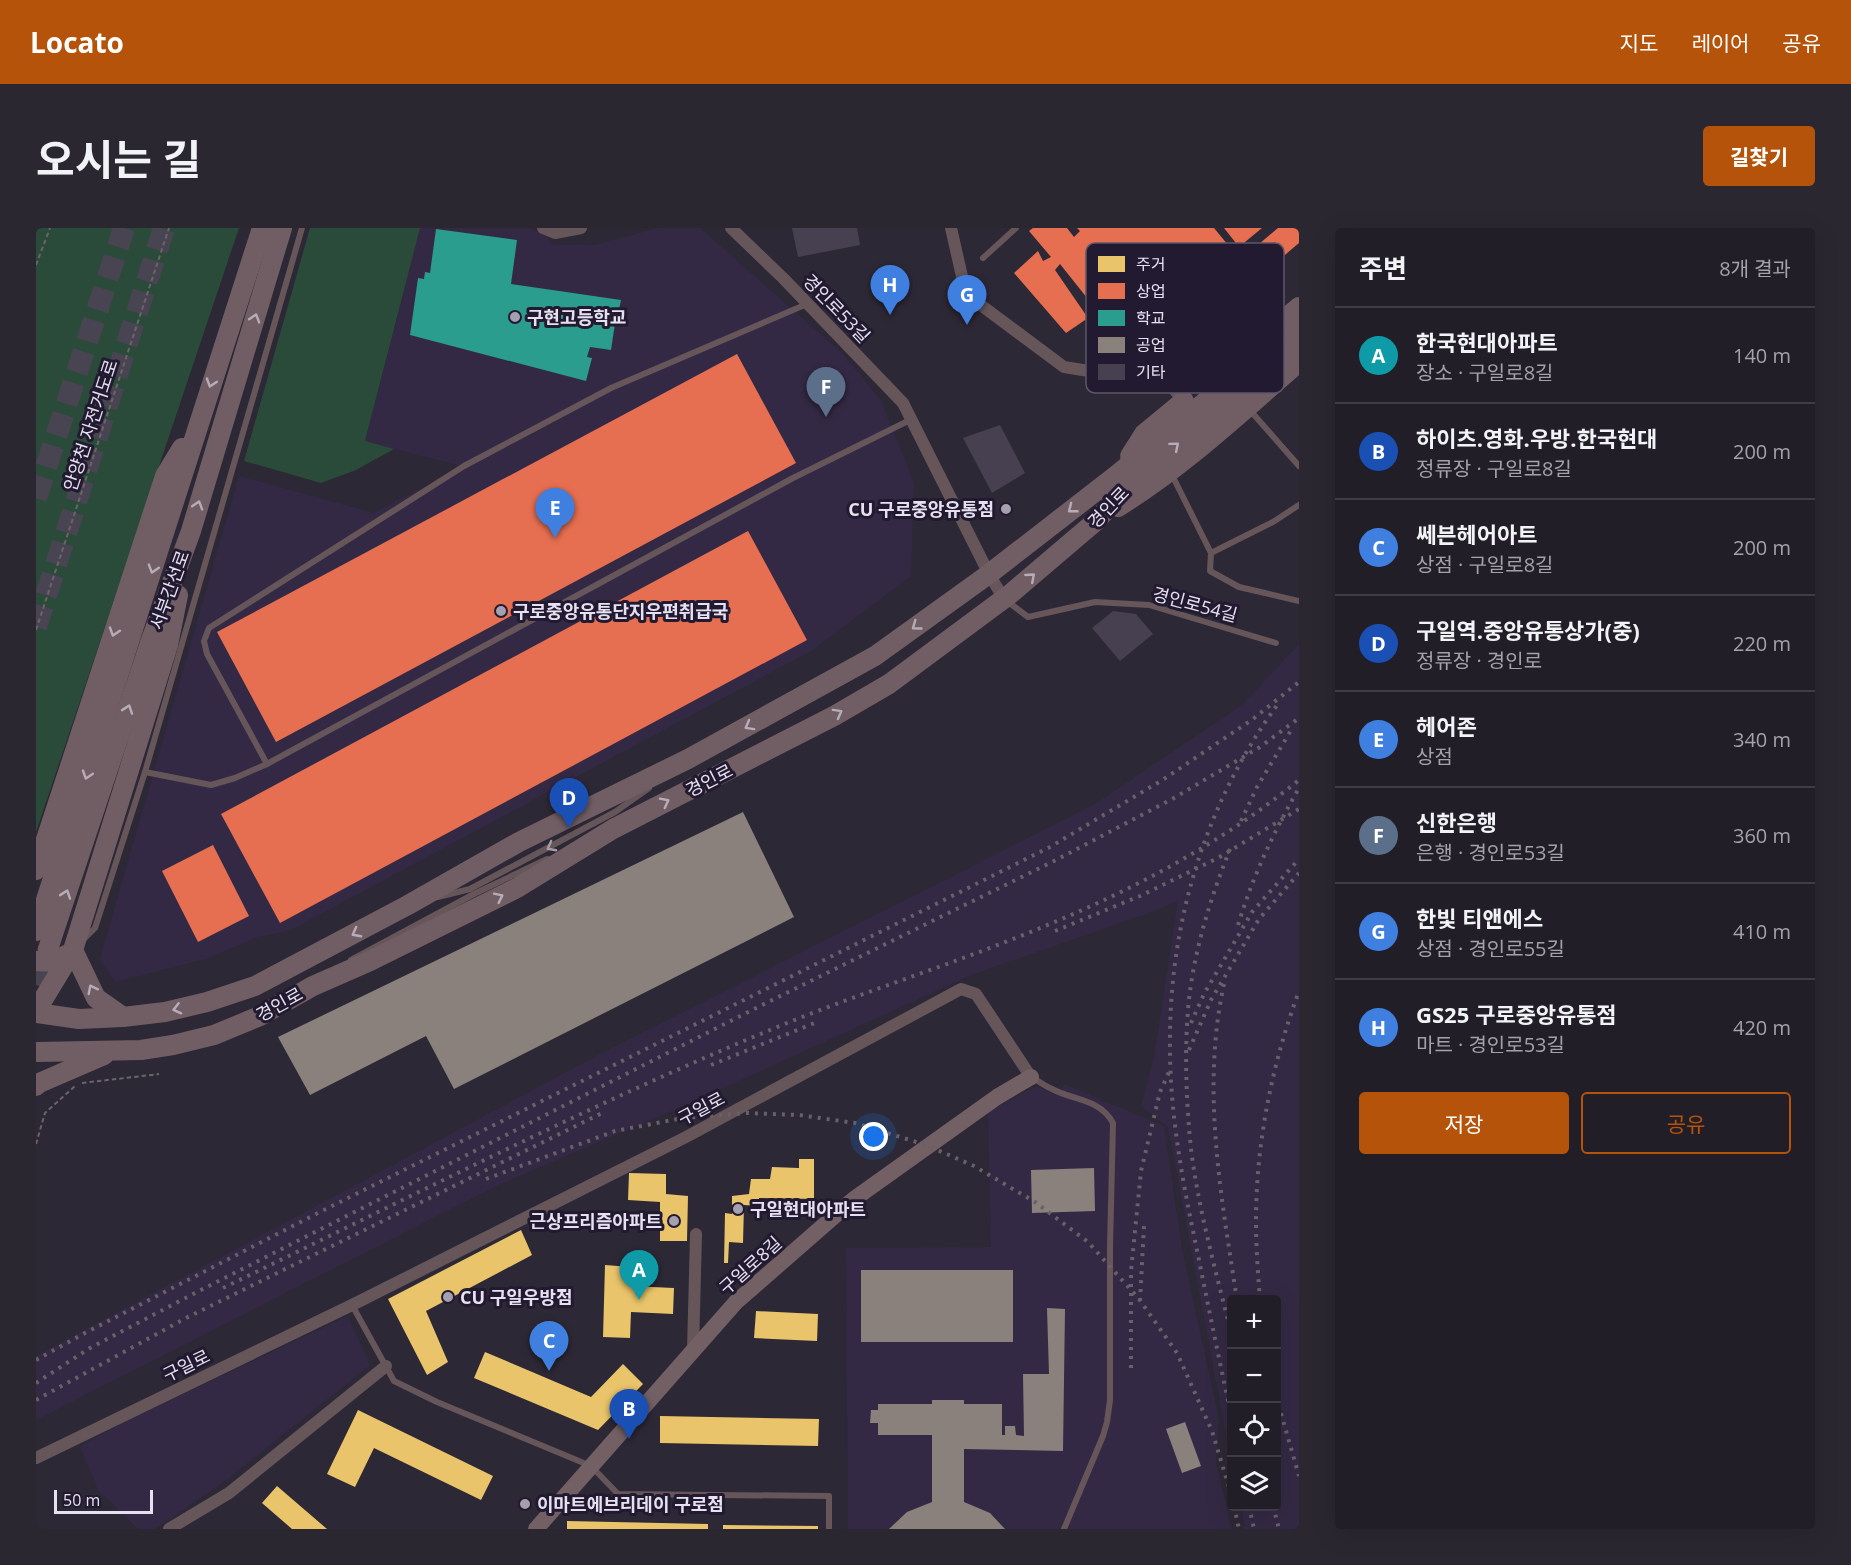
<!DOCTYPE html>
<html lang="ko">
<meta charset="utf-8">
<style>
:root{--surface:#221e28;--page:#2a2730;--text:#f1f3f6;--muted:#a2a2a8;--line:#3f3c45;--accent:#b45309}
body{margin:0;font-family:"Open Sans","Noto Sans KR",sans-serif;background:var(--page);color:var(--text)}
.controls{position:absolute;right:18px;bottom:18px;display:grid;overflow:hidden;border-radius:6px;box-shadow:0 6px 24px #0002}
.controls button{width:54px;height:54px;display:grid;place-items:center;padding:0;border:0;border-bottom:2px solid var(--line);background:var(--surface);color:var(--text);font:30px sans-serif}
.scale{position:absolute;left:18px;bottom:15px;width:99px;box-sizing:border-box;padding-left:6px;border:3px solid #e6e1f0;border-top:0;font-size:16px;line-height:21px;white-space:nowrap;color:#e6e1f0;-webkit-text-stroke:4px #221a30;paint-order:stroke}
.you{position:absolute;left:838px;top:909px;width:21px;height:21px;margin:-15px;border:4px solid #fff;border-radius:50%;background:#1a73e8;box-shadow:0 0 0 9px #1a73e833}
.badge{display:grid;place-items:center;width:39px;height:39px;border-radius:50%;background:var(--accent);color:#fff;font-size:20px;font-weight:700}
.pin{position:absolute;translate:-50% -50px;filter:drop-shadow(0 2px 3px #0008)}
.pin::after{content:'';position:absolute;top:32px;width:21px;height:18px;background:inherit;clip-path:polygon(0 0,100% 0,50% 100%)}
.list{margin:0;padding:0;list-style:none}
h2{display:flex;justify-content:space-between;align-items:center;height:78px;margin:0;padding:0 24px;font-size:26px}
h2 small{font-size:20px;font-weight:400;color:var(--muted)}
.list li{display:grid;grid-template-columns:39px 1fr auto;gap:18px;align-items:center;box-sizing:border-box;height:96px;padding:0 24px;border-top:2px solid var(--line)}
.list b{display:block;font-size:22px;white-space:nowrap}
.list p{margin:0;font-size:20px;white-space:nowrap;color:var(--muted)}
.list em{font-size:20px;font-style:normal;color:var(--muted)}
.actions{display:flex;gap:12px;padding:18px 24px}
.actions a{flex:1;padding:14px 0;border:2px solid var(--accent);border-radius:6px;text-align:center;font-size:21px;color:var(--accent)}
.actions .main{background:var(--accent);color:#fff}
.icon{flex:none;width:33px;height:33px;fill:none;stroke:currentColor;stroke-width:2;stroke-linecap:round;stroke-linejoin:round}
.map{position:relative;flex:none;width:1263px;height:1301px;overflow:hidden;border-radius:6px}
header{display:flex;align-items:center;gap:36px;box-sizing:border-box;height:84px;padding:0 30px;background:var(--accent);color:#fff}
header strong{font-size:28px}
nav{display:flex;gap:33px;margin-inline-start:auto;font-size:21px}
.intro{display:flex;align-items:center;justify-content:space-between;box-sizing:border-box;height:144px;padding:0 36px}
h1{margin:0;font-size:42px}
.button{padding:15px 27px;border-radius:6px;background:var(--accent);color:#fff;font-size:21px;font-weight:700}
main{display:flex;gap:36px;padding:0 36px}
aside{flex:1;background:var(--surface);border-radius:6px;box-shadow:0 6px 24px #0002}
.map>svg:first-child{display:block}
.built{fill:#332944}
.green{fill:#2a4b3a}
.homes{fill:#e9c46a}
.shops{fill:#e76f51}
.schools{fill:#2a9d8f}
.industry{fill:#8a817c}
.building{fill:#464050}
.lines{fill:none;stroke-linecap:round;stroke-linejoin:round}
.primary-tunnel{stroke:#494451;stroke-width:20;stroke-dasharray:20 10;stroke-linecap:butt}
.highway-tunnel{stroke:#494451;stroke-width:22;stroke-dasharray:22 11;stroke-linecap:butt}
.path{stroke:#6d6368;stroke-width:2;stroke-dasharray:4.5 3;stroke-linecap:butt}
.lane{stroke:#66565a;stroke-width:6}
.street{stroke:#66565a;stroke-width:12}
.secondary{stroke:#736065;stroke-width:16}
.primary{stroke:#715e65;stroke-width:20}
.rail{stroke:#696068;stroke-width:4;stroke-dasharray:3 6;stroke-linecap:butt}
.oneway{stroke:#b7adb8}
.oneway2{stroke:#a69ca5}
.poi-dot{fill:#a5a0af;stroke:#221a30;stroke-width:2}
.labels{text-anchor:middle;dominant-baseline:central;stroke-width:6;stroke-linejoin:round;paint-order:stroke}
.street-label{font-size:18px;fill:#e6e1f0;stroke:#221a30}
.poi-label{font-size:18px;font-weight:bold;fill:#e6e1f0;stroke:#221a30;text-anchor:start}
.key{fill:#221a30;stroke:#5d566a;stroke-width:1.5}
.key-label{font-size:16px;fill:#e6e1f0}
</style>
<header>
<strong>Locato</strong>
<nav><a>지도</a><a>레이어</a><a>공유</a></nav>
</header>
<div class="intro"><h1>오시는 길</h1><a class="button">길찾기</a></div>
<main>
<div class="map">
<svg width="1263" height="1301" viewBox="0 0 1263 1301">
<rect width="100%" height="100%" fill="#2d2835"/>
<g class="built">
<path d="M384,0H492L509,6L515,16L559,17L622,0H664L807,126L845,173L878,255L875,348L775,423L255,702L219,710L173,730L79,754L64,731L203,248L338,285L427,238L329,214Z"/>
<path d="M1263,416V1301H1209L1205,1279L1240,1278V1072H1196L1195,1233L1132,899L1105,878L1118,829L1142,672L1127,680L935,747L657,874L462,957L0,1192V1128L562,827L1059,576L1206,477Z"/>
<path d="M1028,856L1128,898L1146,1021L1183,1191L1180,1233L1195,1301H812L810,1020L955,1019L952,884L1000,858L1024,868Z"/>
<path d="M312,1088L334,1137L189,1253L119,1301H102L62,1262L44,1218L92,1192Z"/>
</g>
<g class="green">
<path d="M0,0H203L0,604Z"/>
<path d="M274,0H384L329,213L358,221L320,242L285,255L208,233Z"/>
</g>
<g class="homes">
<path d="M763,931H778V971L723,970V978L708,977L707,1015L693,1014L692,1035H688L689,985L696,986V968L713,966L715,951H734L736,939L763,940Z"/>
<path d="M593,945L630,946V966L652,968L651,1013H624V974L592,972Z"/>
<path d="M485,1002L496,1027L390,1083L412,1134L391,1147L352,1071Z"/>
<path d="M569,1037L595,1039L594,1058L638,1060L637,1086L595,1084L594,1110L567,1109Z"/>
<path d="M720,1083L782,1086L781,1113L718,1110Z"/>
<path d="M449,1124L555,1169L587,1136L607,1156L562,1202L438,1150Z"/>
<path d="M322,1182L457,1248L445,1272L338,1220L319,1259L291,1246Z"/>
<path d="M624,1188L783,1191L782,1218L624,1215Z"/>
<path d="M241,1258L291,1301H256L226,1275Z"/>
<path d="M531,1293L672,1296V1301H531Z"/>
<path d="M687,1297L782,1298V1301H687Z"/>
</g>
<g class="shops">
<path d="M997,0H1031L1038,9L1044,3L1041,0H1178L1197,23L1175,42L1155,16L1148,20L1167,49L1145,67L1125,41L1118,47L1139,73L1117,91L1096,64L1091,70L1108,96L1087,115L1024,36L1019,42L1052,90L1030,105L978,45L1002,23L1007,33L1015,29L993,3Z"/>
<path d="M1188,0H1226L1203,19Z"/>
<path d="M1242,0H1263V15L1140,119L1124,100Z"/>
<path d="M701,126L760,235L240,514L181,404Z"/>
<path d="M712,303L771,412L244,695L185,586Z"/>
<path d="M177,617L213,688L162,714L126,643Z"/>
</g>
<path class="schools" d="M400,1L481,12L475,56L585,72L583,82H581L575,122L554,119L551,129L556,130L550,153L374,107L382,50L388,51L389,44L394,45Z"/>
<g class="industry">
<path d="M707,584L758,689L418,861L390,808L274,867L242,809Z"/>
<path d="M1058,940L1059,983L996,985L995,942Z"/>
<rect x="825" y="1042" width="152" height="72"/>
<path d="M1011,1080L1029,1081L1027,1223L928,1221V1274L954,1285L969,1301H853L871,1284L896,1274V1207H842V1195H834L835,1182H842V1176H896V1172H928V1176H966V1207H969V1198H979L980,1207L988,1208L987,1146H1013Z"/>
<path d="M1149,1194L1165,1238L1146,1245L1130,1201Z"/>
</g>
<g class="building">
<path d="M756,0H821L824,17L762,29Z"/>
<path d="M964,197L989,245L956,265L927,210Z"/>
<path d="M1077,383L1100,386L1117,406L1084,433L1056,400Z"/>
</g>
<g class="lines">
<path class="primary-tunnel" d="M0,757L12,721"/>
<g class="highway-tunnel">
<path d="M0,270L88,0"/>
<path d="M0,399L128,0"/>
</g>
<g class="path">
<path d="M0,37L14,0"/>
<path d="M0,402L133,0"/>
<path d="M46,855L123,846"/>
<path d="M0,916L9,885L39,858"/>
</g>
<g class="lane">
<path d="M947,30L980,0"/>
<path d="M1212,180L1263,238"/>
<path d="M1136,247L1175,325L1174,343L1203,359L1263,373"/>
<path d="M1175,325L1237,294L1263,277"/>
<path d="M971,373L992,389L1059,374L1113,377L1240,415"/>
<path d="M231,536L171,426L168,413L173,400L428,238L575,160L771,76"/>
<path d="M109,544L175,557L199,550L231,536L757,250L876,191"/>
<path d="M402,669L434,661L579,584L613,560"/>
<path d="M47,712L59,700L109,544L266,0"/>
<path d="M315,732L438,666L511,631"/>
<path d="M996,849C1002,853 1009,858 1016,861C1039,873 1064,871 1077,895L1074,1019V1172L1071,1194L1067,1208L1028,1301"/>
<path d="M316,1077L358,1153L401,1174L555,1238L582,1266L793,1268V1301"/>
</g>
<g class="street">
<path d="M507,0L519,5L545,0"/>
<path d="M695,0L747,50L867,175L953,346L968,371"/>
<path d="M915,0L930,66L1028,139L1134,156L1148,174"/>
<path d="M657,1123L660,1006"/>
<path d="M0,1230L316,1077L650,909L925,761L940,766L995,849"/>
<path d="M133,1301L193,1265L350,1138"/>
</g>
<path class="secondary" d="M500,1301L700,1074L818,971L961,869L995,849"/>
<g class="primary">
<path d="M1239,99L1263,79"/>
<path d="M1094,228L1108,206L1148,173"/>
<path d="M1082,279C1148,238 1204,185 1263,134"/>
<path d="M0,642L129,248L146,220"/>
<path d="M0,703C76,469 149,234 226,0"/>
<path d="M12,721L115,412L155,303L246,0"/>
<path d="M37,722L60,770L87,789"/>
<path d="M0,733C11,734 21,734 30,727"/>
<path d="M0,783L37,722L132,417L142,367"/>
<path d="M0,785L43,791L87,789L129,784L171,774L219,758L372,677L483,614L652,531L839,428L953,346L1082,246L1263,96"/>
<path d="M0,824L105,822L137,817L178,807L224,788L277,758L334,733L481,660L577,601L798,488L853,456L973,367L1060,293L1100,250L1263,115"/>
<path d="M0,858L3,855L68,827"/>
</g>
<g class="rail">
<path d="M1205,593L1221,559L1257,499"/>
<path d="M1194,621C1175,669 1159,719 1153,771C1148,820 1150,872 1155,921C1163,985 1181,1047 1196,1109"/>
<path d="M1202,697C1217,648 1237,605 1263,560"/>
<path d="M1019,703L1104,668L1182,630L1263,581"/>
<path d="M1188,756C1165,861 1185,967 1201,1072"/>
<path d="M1155,795L1168,766L1216,684L1263,631"/>
<path d="M1153,822L1175,772L1223,691L1263,645"/>
<path d="M675,837L781,794"/>
<path d="M450,951L579,903L647,890L710,885L763,887L819,895L890,917L938,938L999,974L1052,1014L1103,1071L1141,1125L1176,1203L1196,1269"/>
<path d="M187,1060C369,972 548,879 734,802C825,764 919,736 1009,698C1099,661 1187,614 1263,552"/>
<path d="M1224,1072C1222,1046 1220,1019 1220,993C1220,915 1236,836 1263,763"/>
<path d="M1104,1073L1108,998"/>
<path d="M0,1132L49,1105L280,986L1014,619L1128,551L1217,491L1263,454"/>
<path d="M1095,1140V1043L1105,943L1124,864L1134,842"/>
<path d="M0,1155L54,1120L161,1064L726,777L1020,632L1138,570L1224,519L1263,490"/>
<path d="M1240,1168L1263,1248"/>
<path d="M0,1172L150,1090L566,885"/>
<path d="M1196,1191C1184,1136 1173,1082 1162,1027C1147,956 1133,884 1134,811C1134,692 1171,572 1242,476"/>
<path d="M1198,1278L1203,1301"/>
<path d="M1213,1278L1218,1301"/>
<path d="M1237,1278L1243,1301"/>
</g>
</g>
<defs><path id="oneway-chevron" d="M-2-3.5L2.5 0L-2 3.5" fill="none" stroke-width="1.6" stroke-linecap="round" stroke-linejoin="round" transform="scale(1.5)"/></defs>
<g class="oneway">
<use href="#oneway-chevron" transform="translate(219 90) rotate(-73)"/>
<use href="#oneway-chevron" transform="translate(175 155) rotate(108)"/>
<use href="#oneway-chevron" transform="translate(1139 218) rotate(-40)"/>
<use href="#oneway-chevron" transform="translate(162 277) rotate(-73)"/>
<use href="#oneway-chevron" transform="translate(1036 281) rotate(142)"/>
<use href="#oneway-chevron" transform="translate(117 341) rotate(107)"/>
<use href="#oneway-chevron" transform="translate(995 349) rotate(-41)"/>
<use href="#oneway-chevron" transform="translate(880 398) rotate(144)"/>
<use href="#oneway-chevron" transform="translate(78 404) rotate(108)"/>
<use href="#oneway-chevron" transform="translate(92 481) rotate(-71)"/>
<use href="#oneway-chevron" transform="translate(802 485) rotate(-29)"/>
<use href="#oneway-chevron" transform="translate(713 498) rotate(151)"/>
<use href="#oneway-chevron" transform="translate(51 547) rotate(108)"/>
<use href="#oneway-chevron" transform="translate(629 574) rotate(-27)"/>
<use href="#oneway-chevron" transform="translate(30 666) rotate(-71)"/>
<use href="#oneway-chevron" transform="translate(463 669) rotate(-26)"/>
<use href="#oneway-chevron" transform="translate(320 705) rotate(152)"/>
<use href="#oneway-chevron" transform="translate(56 761) rotate(-117)"/>
<use href="#oneway-chevron" transform="translate(141 781) rotate(166)"/>
</g>
<use class="oneway2" href="#oneway-chevron" transform="translate(515 619) rotate(152)"/>
<g class="poi-dot">
<circle cx="479" cy="89" r="6"/>
<circle cx="970" cy="281" r="6"/>
<circle cx="465" cy="383" r="6"/>
<circle cx="702" cy="981" r="6"/>
<circle cx="638" cy="993" r="6"/>
<circle cx="412" cy="1069" r="6"/>
<circle cx="489" cy="1276" r="6"/>
</g>
<g class="labels">
<g class="street-label">
<text transform="translate(801 80) rotate(46)">경인로53길</text>
<text transform="translate(54 197) rotate(-72)">안양천 자전거도로</text>
<text transform="translate(1072 279) rotate(-46)">경인로</text>
<text transform="translate(133 362) rotate(-70)">서부간선로</text>
<text transform="translate(1159 376) rotate(15)">경인로54길</text>
<text transform="translate(673 552) rotate(-27)">경인로</text>
<text transform="translate(243 776) rotate(-29)">경인로</text>
<text transform="translate(665 880) rotate(-28)">구일로</text>
<text transform="translate(714 1037) rotate(-42)">구일로8길</text>
<text transform="translate(150 1137) rotate(-26)">구일로</text>
</g>
<g class="poi-label">
<text x="491" y="89">구현고등학교</text>
<text x="958" y="281" text-anchor="end">CU 구로중앙유통점</text>
<text x="477" y="383">구로중앙유통단지우편취급국</text>
<text x="714" y="981">구일현대아파트</text>
<text x="626" y="993" text-anchor="end">근상프리즘아파트</text>
<text x="424" y="1069">CU 구일우방점</text>
<text x="501" y="1276">이마트에브리데이 구로점</text>
</g>
</g>
<rect x="1050" y="15" width="198" height="150" rx="9" class="key"/>
<rect x="1062" y="28" width="27" height="16" fill="#e9c46a"/>
<rect x="1062" y="55" width="27" height="16" fill="#e76f51"/>
<rect x="1062" y="82" width="27" height="16" fill="#2a9d8f"/>
<rect x="1062" y="109" width="27" height="16" fill="#8a817c"/>
<rect x="1062" y="136" width="27" height="16" fill="#464050"/>
<g class="key-label">
<text x="1100" y="42">주거</text>
<text x="1100" y="69">상업</text>
<text x="1100" y="96">학교</text>
<text x="1100" y="123">공업</text>
<text x="1100" y="150">기타</text>
</g>
</svg>
<div class="controls">
<button>+</button>
<button>−</button>
<button><svg class="icon" aria-label="locate" viewBox="0 0 24 24"><circle cx="12" cy="12" r="6"/><path d="M12 2v4M12 18v4M2 12h4M18 12h4"/></svg></button>
<button><svg class="icon" aria-label="layers" viewBox="0 0 24 24"><path d="M12 4l9 5-9 5-9-5zM3 14l9 5 9-5"/></svg></button>
</div>
<div class="scale">50 m</div>
<div class="you"></div>
<div class="pin badge" style="left:603px;top:1072px;background:#0f9aa8">A</div>
<div class="pin badge" style="left:593px;top:1211px;background:#1a4fb4">B</div>
<div class="pin badge" style="left:513px;top:1143px;background:#3f7fe0">C</div>
<div class="pin badge" style="left:533px;top:600px;background:#1a4fb4">D</div>
<div class="pin badge" style="left:519px;top:310px;background:#3f7fe0">E</div>
<div class="pin badge" style="left:790px;top:189px;background:#5c6f8a">F</div>
<div class="pin badge" style="left:931px;top:97px;background:#3f7fe0">G</div>
<div class="pin badge" style="left:854px;top:87px;background:#3f7fe0">H</div>
</div>
<aside>
<h2>주변<small>8개 결과</small></h2>
<ul class="list">
<li><span class="badge" style="background:#0f9aa8">A</span><div><b>한국현대아파트</b><p>장소 · 구일로8길</p></div><em>140 m</em></li>
<li><span class="badge" style="background:#1a4fb4">B</span><div><b>하이츠.영화.우방.한국현대</b><p>정류장 · 구일로8길</p></div><em>200 m</em></li>
<li><span class="badge" style="background:#3f7fe0">C</span><div><b>쎄븐헤어아트</b><p>상점 · 구일로8길</p></div><em>200 m</em></li>
<li><span class="badge" style="background:#1a4fb4">D</span><div><b>구일역.중앙유통상가(중)</b><p>정류장 · 경인로</p></div><em>220 m</em></li>
<li><span class="badge" style="background:#3f7fe0">E</span><div><b>헤어존</b><p>상점</p></div><em>340 m</em></li>
<li><span class="badge" style="background:#5c6f8a">F</span><div><b>신한은행</b><p>은행 · 경인로53길</p></div><em>360 m</em></li>
<li><span class="badge" style="background:#3f7fe0">G</span><div><b>한빛 티앤에스</b><p>상점 · 경인로55길</p></div><em>410 m</em></li>
<li><span class="badge" style="background:#3f7fe0">H</span><div><b>GS25 구로중앙유통점</b><p>마트 · 경인로53길</p></div><em>420 m</em></li>
</ul>
<div class="actions"><a class="main">저장</a><a>공유</a></div>
</aside>
</main>
